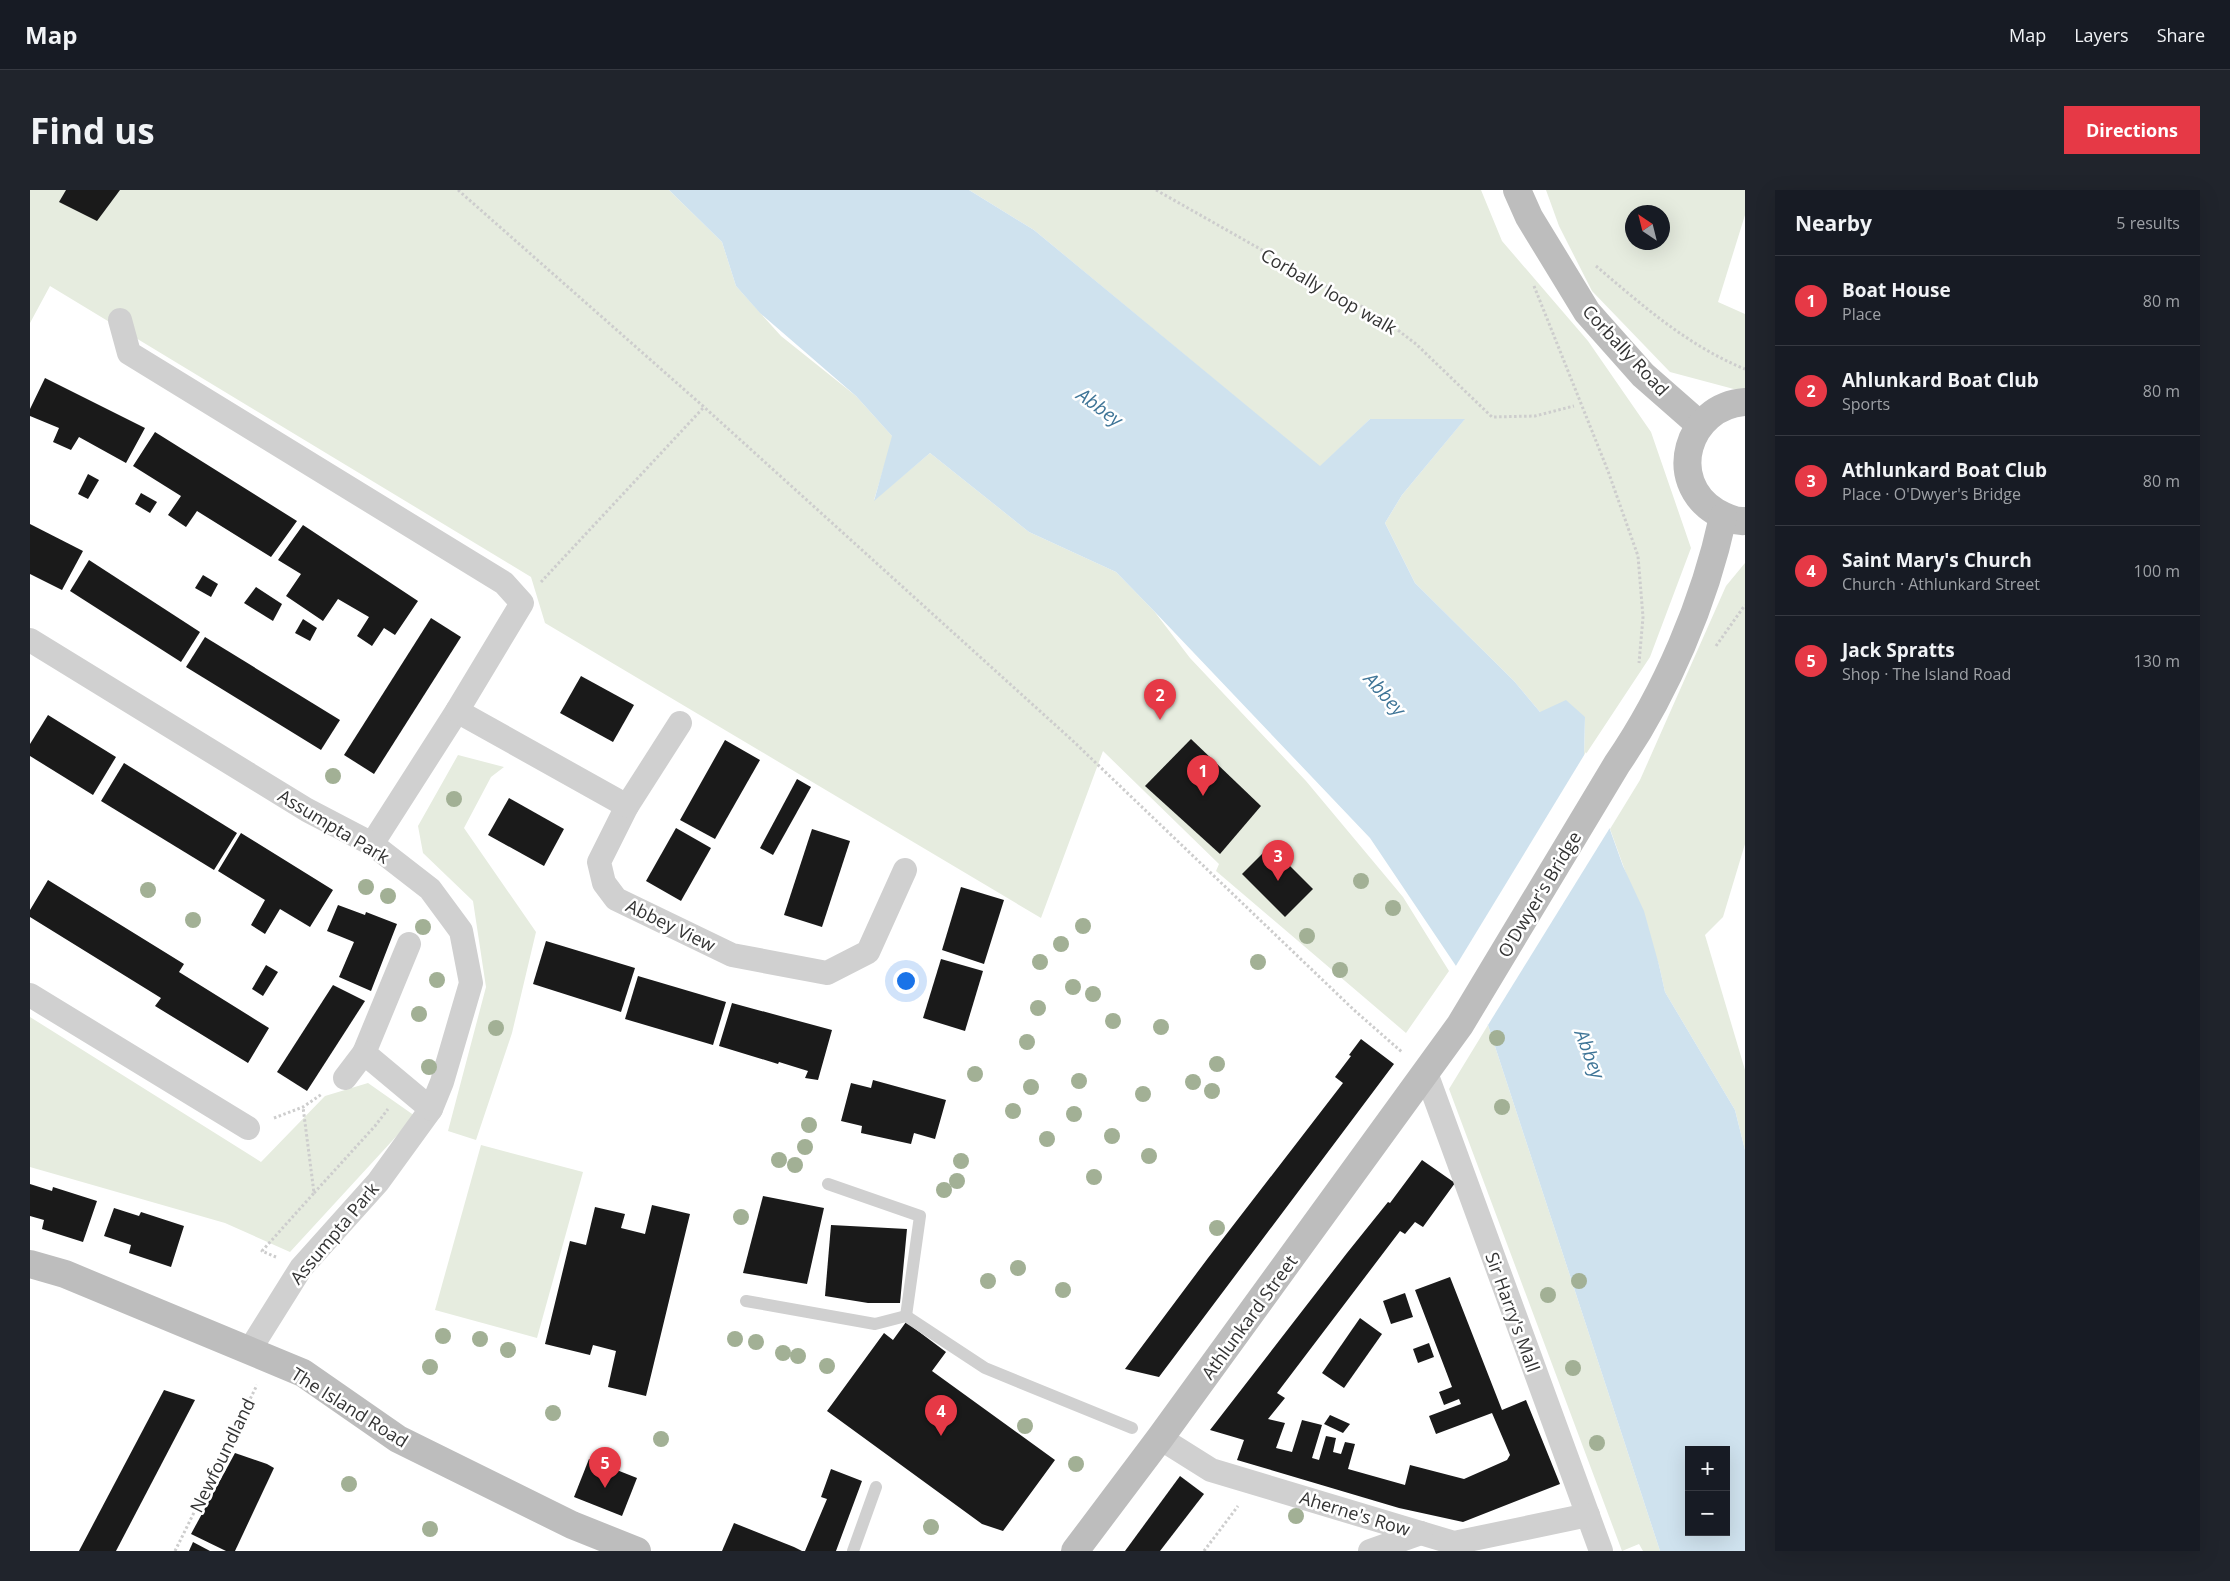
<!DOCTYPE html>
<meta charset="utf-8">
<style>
:root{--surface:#171b24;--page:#20242c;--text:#f1f3f6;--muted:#9ea1a6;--line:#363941;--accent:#e63946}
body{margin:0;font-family:"Open Sans",sans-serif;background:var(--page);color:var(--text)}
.controls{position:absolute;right:15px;bottom:15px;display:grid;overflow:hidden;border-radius:0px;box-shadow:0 5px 20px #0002}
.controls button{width:45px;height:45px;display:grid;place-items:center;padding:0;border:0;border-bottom:1px solid var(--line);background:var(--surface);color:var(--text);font:25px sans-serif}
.compass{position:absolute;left:1595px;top:15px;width:45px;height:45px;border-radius:50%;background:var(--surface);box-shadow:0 5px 20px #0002;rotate:325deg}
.you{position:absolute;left:875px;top:790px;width:18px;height:18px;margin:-12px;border:4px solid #fff;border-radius:50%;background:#1a73e8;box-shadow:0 0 0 8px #1a73e833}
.badge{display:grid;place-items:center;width:32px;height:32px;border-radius:50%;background:var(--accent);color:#fff;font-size:16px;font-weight:700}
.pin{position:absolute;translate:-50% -41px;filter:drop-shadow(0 1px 2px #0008)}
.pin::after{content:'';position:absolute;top:26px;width:18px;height:15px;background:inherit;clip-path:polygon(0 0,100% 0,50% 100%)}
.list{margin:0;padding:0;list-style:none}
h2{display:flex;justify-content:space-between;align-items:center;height:65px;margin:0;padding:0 20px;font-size:21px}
h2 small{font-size:16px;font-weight:400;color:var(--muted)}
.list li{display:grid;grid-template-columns:32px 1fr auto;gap:15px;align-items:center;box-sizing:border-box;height:90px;padding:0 20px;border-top:1px solid var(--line)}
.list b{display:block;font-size:19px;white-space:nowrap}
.list p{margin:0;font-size:16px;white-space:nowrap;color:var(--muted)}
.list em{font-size:16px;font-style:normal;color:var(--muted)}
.map{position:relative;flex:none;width:1715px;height:1361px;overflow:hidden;border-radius:0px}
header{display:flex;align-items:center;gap:30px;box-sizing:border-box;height:70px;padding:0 25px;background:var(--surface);border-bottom:1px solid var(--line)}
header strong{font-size:24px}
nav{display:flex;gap:28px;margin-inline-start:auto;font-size:18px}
.intro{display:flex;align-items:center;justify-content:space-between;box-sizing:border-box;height:120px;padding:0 30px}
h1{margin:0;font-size:35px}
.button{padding:12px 22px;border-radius:0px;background:var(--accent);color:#fff;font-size:18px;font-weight:700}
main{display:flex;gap:30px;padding:0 30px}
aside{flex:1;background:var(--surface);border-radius:0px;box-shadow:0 5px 20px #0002}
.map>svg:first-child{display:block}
.green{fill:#e6ecdf;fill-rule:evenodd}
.water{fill:#cfe2ee;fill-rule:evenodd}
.pier{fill:#fff}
.building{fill:#1a1a1a}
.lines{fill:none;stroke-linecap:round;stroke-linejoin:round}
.path{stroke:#cdcdcd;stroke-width:3;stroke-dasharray:2.5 2.5;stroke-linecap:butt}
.service{stroke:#d0d0d0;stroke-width:12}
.minor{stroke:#d0d0d0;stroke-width:24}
.secondary{stroke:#bdbdbd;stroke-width:28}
.tree{fill:#a2b095}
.labels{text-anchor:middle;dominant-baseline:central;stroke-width:5;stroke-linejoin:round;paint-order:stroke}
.street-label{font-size:18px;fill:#333;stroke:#fff}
.water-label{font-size:19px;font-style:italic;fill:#3f7597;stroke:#fff}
</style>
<header>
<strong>Map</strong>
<nav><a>Map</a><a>Layers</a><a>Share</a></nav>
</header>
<div class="intro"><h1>Find us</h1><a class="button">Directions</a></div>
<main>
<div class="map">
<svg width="1715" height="1361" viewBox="0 0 1715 1361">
<rect width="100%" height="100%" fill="#fff"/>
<g class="green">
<path d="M0,0H639L692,52L706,96L751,146L826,206L863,247L844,310L900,263L999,342L1086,382L1124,421L1160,468L1276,591L1373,707L1419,781L1376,843L1186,681L1189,674L1073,561L1011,728L515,433L501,387L20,96L0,133Z"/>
<path d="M939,0H1451L1472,51L1558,151L1621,242L1661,358L1620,467L1554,567L1555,527L1510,522L1484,491L1385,393L1355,333L1372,305L1434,230L1340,229L1290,277L1004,40Z"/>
<path d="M1516,0H1715V25L1688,112L1715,124V202L1640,182L1562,101L1529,36ZM1602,22H1632V52H1602Z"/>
<path d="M1715,373V654L1693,727L1675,745L1715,880V960L1705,920L1635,802L1629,775L1580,639L1610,590L1696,396Z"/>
<path d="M428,565L474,577L461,587L434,638L506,742L482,843L446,950L418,941L456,797L443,711L393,663L388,636Z"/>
<path d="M0,827L231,972L295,906L338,893L385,926L260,1062L195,1033L0,977Z"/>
<path d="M1458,835L1630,1361H1613L1609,1354L1592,1361L1419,899Z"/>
<path d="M451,955L553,982L507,1148L405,1120Z"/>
</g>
<path class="water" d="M639,0H939L1004,40L1290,276L1340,229H1435L1372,305L1355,333L1385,393L1484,491L1510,522L1536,510L1555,527L1554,567L1593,676L1614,721L1629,775L1635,802L1705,920L1715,960V1361H1630L1458,835L1426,776L1340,648L1124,421L1086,382L999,342L900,263L844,311L862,246L826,206L730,123L706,96L692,52ZM1659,1260H1696V1342H1659Z"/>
<path class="pier" d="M1556,562L1581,636L1458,835L1452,829L1424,779Z"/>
<g class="building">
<path d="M36,0H90L67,31L29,12Z"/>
<path d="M15,188L115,238L96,273L49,247L41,260L23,252L29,238L0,226V219Z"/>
<path d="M125,242L267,331L241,367L167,321L156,337L138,325L151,306L103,276Z"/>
<path d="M58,284L69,290L58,309L48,304Z"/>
<path d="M111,303L127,312L120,323L105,314Z"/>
<path d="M0,334L53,361L32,400L0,384Z"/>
<path d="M273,335L388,411L365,445L354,438L342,456L327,446L339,427L308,409L293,431L256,406L271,384L248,370Z"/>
<path d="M59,370L170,442L151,472L40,401Z"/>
<path d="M173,385L188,394L181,407L165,398Z"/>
<path d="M226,397L252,414L243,431L214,413Z"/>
<path d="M401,428L431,447L344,584L314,565Z"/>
<path d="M273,429L287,438L280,451L265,443Z"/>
<path d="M175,447L310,530L291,560L156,477Z"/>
<path d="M551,486L604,515L583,552L530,523Z"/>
<path d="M18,525L86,567L63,605L0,566V554Z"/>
<path d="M1161,549L1231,616L1190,664L1115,596Z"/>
<path d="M695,550L730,570L685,649L650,630Z"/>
<path d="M94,573L207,643L184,680L71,611Z"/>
<path d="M767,589L781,597L743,665L730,658Z"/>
<path d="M479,608L534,639L514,676L458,645Z"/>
<path d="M646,638L681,658L651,711L616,691Z"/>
<path d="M782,639L820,651L792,737L754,725Z"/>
<path d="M211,643L303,700L280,737L250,719L235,744L221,735L235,710L188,681Z"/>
<path d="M1240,656L1283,699L1255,727L1212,684Z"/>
<path d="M18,690L154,774L149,782L239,838L218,873L125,816L131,808L0,727V720Z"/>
<path d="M931,697L974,710L954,774L912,760Z"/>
<path d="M308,715L335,725L336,722L367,734L341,801L309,787L324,752L297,741Z"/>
<path d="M516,751L605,778L591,822L503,794Z"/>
<path d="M911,769L953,781L935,841L893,828Z"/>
<path d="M236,775L248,782L233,806L222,799Z"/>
<path d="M608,786L696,812L683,855L595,829Z"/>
<path d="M303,795L335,811L277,901L247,882Z"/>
<path d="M702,813L802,840L788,890L775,888L778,881L749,872L748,874L689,856Z"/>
<path d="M1331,849L1364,874L1129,1187L1095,1179L1178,1068L1313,893L1305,887L1321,866L1319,865Z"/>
<path d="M843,890L916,910L905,949L884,943L881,954L831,943L832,936L811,931L821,893L841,898Z"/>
<path d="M1392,970L1425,993L1393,1037L1385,1032L1375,1044L1370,1041L1247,1203L1255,1208L1238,1229L1255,1233L1246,1258L1262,1262L1272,1230L1292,1235L1282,1268L1289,1270L1296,1246L1306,1248L1303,1262L1311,1264L1315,1252L1325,1254L1318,1279L1375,1295L1380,1275L1434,1289L1477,1270L1480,1265L1462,1223L1406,1244L1399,1226L1431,1214L1429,1209L1414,1215L1409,1202L1422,1197L1385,1100L1420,1087L1472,1220L1496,1210L1530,1294L1433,1332L1369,1318L1207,1270L1214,1250L1180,1240L1317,1063L1358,1012L1360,1013Z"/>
<path d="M0,994L22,1001L23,997L67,1011L53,1052L12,1039L14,1030L0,1026Z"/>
<path d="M733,1006L794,1018L777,1094L713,1083Z"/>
<path d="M622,1015L660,1024L616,1206L578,1197L586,1161L563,1155L560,1165L515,1154L540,1051L556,1055L565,1017L595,1024L591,1038L615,1044Z"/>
<path d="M84,1018L109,1026L111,1022L154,1036L141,1077L99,1063L101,1055L74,1046Z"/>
<path d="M801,1035L877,1039L870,1113H838L795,1106Z"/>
<path d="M1375,1103L1383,1127L1361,1134L1353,1111Z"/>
<path d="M1330,1128L1352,1144L1314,1198L1292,1183Z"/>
<path d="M876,1132L916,1162L902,1181L1025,1270L973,1341L952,1334L797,1221L854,1143L863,1150Z"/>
<path d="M1399,1153L1404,1167L1388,1173L1383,1159Z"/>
<path d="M134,1200L165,1210L86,1361H49Z"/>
<path d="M1300,1225L1320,1234L1313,1243L1294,1234Z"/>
<path d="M205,1263L237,1274L244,1278L205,1361H196L161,1344Z"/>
<path d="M559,1269L607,1288L592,1326L544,1307Z"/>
<path d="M801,1279L832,1291L806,1361H775L797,1309L791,1307Z"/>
<path d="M1150,1286L1174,1304L1130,1361H1095Z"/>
<path d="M704,1333L764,1357L772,1361H692Z"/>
<path d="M163,1352L180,1361H159Z"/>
</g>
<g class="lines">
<g class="path">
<path d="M428,0L674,217L1043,551L1324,820L1373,863"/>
<path d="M1126,0L1352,128L1386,154L1462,227L1505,226L1544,216"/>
<path d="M1566,76C1612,115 1658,156 1715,179"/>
<path d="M1504,96L1578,281L1608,366L1613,427L1609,473"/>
<path d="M511,392L674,217"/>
<path d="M1686,456L1715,415"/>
<path d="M244,928L273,917L292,904"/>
<path d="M284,1003L345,936L358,919"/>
<path d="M246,1067L232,1061L284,1003L273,917"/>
<path d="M145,1361L227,1195"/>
<path d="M1174,1361L1208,1316"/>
</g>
<g class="service">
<path d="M798,994L890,1026L876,1126"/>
<path d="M716,1111L845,1134L876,1126L955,1178L1102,1238"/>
<path d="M823,1361L846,1297"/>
</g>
<g class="minor">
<path d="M90,130L99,163L474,393L492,413L427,521L342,654"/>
<path d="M0,450L277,620L342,654L400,699L431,741L441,793L412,892L401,919L348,992L271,1078L219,1161"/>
<path d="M427,521L597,616L569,672L574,693L586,709L702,765L797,783L838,762L875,680"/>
<path d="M597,616L650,533"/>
<path d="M379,754L334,863L401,919"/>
<path d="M0,805L218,938"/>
<path d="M1396,883L1571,1361"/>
<path d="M315,888L334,863"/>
<path d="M1130,1248L1181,1280L1424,1353L1558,1325"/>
<path d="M1340,1361L1391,1343"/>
</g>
<g class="secondary">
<path d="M1487,0L1499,27L1557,122L1613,185L1670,235"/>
<path d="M1715,212C1657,216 1635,291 1686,322C1695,327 1705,332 1715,331"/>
<path d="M0,1074L35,1084L273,1183L368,1249L542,1335L607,1361"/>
<path d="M1045,1361L1130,1248L1430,835L1587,574C1636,503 1675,411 1693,327"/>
</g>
</g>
<g class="tree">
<circle cx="303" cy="586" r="8"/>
<circle cx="424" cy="609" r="8"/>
<circle cx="1331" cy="691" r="8"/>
<circle cx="336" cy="697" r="8"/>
<circle cx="118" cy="700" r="8"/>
<circle cx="358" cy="706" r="8"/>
<circle cx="1363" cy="718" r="8"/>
<circle cx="163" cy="730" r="8"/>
<circle cx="1053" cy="736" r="8"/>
<circle cx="393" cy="737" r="8"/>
<circle cx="1277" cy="746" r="8"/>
<circle cx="1031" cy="754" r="8"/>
<circle cx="1010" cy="772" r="8"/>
<circle cx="1228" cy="772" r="8"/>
<circle cx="1310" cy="780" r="8"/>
<circle cx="407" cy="790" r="8"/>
<circle cx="1043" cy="797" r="8"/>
<circle cx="1063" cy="804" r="8"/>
<circle cx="1008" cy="818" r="8"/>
<circle cx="389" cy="824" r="8"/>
<circle cx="1083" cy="831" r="8"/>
<circle cx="1131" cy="837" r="8"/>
<circle cx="466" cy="838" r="8"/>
<circle cx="1467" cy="848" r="8"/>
<circle cx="997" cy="852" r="8"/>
<circle cx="1187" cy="874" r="8"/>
<circle cx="399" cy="877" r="8"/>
<circle cx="945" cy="884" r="8"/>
<circle cx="1049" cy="891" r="8"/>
<circle cx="1163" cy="892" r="8"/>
<circle cx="1001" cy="897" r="8"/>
<circle cx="1182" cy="901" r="8"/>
<circle cx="1113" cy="904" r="8"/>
<circle cx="1472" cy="917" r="8"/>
<circle cx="983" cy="921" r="8"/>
<circle cx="1044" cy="924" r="8"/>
<circle cx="779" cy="935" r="8"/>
<circle cx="1082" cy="946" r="8"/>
<circle cx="1017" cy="949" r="8"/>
<circle cx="775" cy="957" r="8"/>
<circle cx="1119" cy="966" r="8"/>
<circle cx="749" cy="970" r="8"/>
<circle cx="931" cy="971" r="8"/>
<circle cx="765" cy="975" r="8"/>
<circle cx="1064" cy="987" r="8"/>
<circle cx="927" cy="991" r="8"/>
<circle cx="914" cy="1000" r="8"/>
<circle cx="711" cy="1027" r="8"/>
<circle cx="1187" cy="1038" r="8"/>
<circle cx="988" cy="1078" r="8"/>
<circle cx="958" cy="1091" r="8"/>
<circle cx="1549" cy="1091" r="8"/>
<circle cx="1033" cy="1100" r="8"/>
<circle cx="1518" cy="1105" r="8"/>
<circle cx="413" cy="1146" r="8"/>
<circle cx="450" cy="1149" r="8"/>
<circle cx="705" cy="1149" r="8"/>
<circle cx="726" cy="1152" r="8"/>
<circle cx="478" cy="1160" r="8"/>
<circle cx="753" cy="1163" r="8"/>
<circle cx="768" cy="1166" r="8"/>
<circle cx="797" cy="1176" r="8"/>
<circle cx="400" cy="1177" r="8"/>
<circle cx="1543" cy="1178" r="8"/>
<circle cx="523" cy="1223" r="8"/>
<circle cx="995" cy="1236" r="8"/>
<circle cx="631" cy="1249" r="8"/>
<circle cx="1567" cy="1253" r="8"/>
<circle cx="1046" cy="1274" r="8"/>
<circle cx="319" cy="1294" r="8"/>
<circle cx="1266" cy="1326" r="8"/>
<circle cx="901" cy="1337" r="8"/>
<circle cx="400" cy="1339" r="8"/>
</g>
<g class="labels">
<g class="street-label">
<text transform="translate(1299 101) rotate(30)">Corbally loop walk</text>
<text transform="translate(1596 160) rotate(47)">Corbally Road</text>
<text transform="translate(304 636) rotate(31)">Assumpta Park</text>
<text transform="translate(1509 704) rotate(-59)">O'Dwyer's Bridge</text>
<text transform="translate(641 735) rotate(26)">Abbey View</text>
<text transform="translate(304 1043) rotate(-50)">Assumpta Park</text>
<text transform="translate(1483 1122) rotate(70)">Sir Harry's Mall</text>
<text transform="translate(1219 1127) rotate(-54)">Athlunkard Street</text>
<text transform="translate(320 1217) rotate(32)">The Island Road</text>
<text transform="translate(192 1265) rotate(-64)">Newfoundland</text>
<text transform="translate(1325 1323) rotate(17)">Aherne's Row</text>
</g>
<g class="water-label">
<text transform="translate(1070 217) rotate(36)">Abbey</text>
<text transform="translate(1355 504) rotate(48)">Abbey</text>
<text transform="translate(1560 864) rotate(69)">Abbey</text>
</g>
</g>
</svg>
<div class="controls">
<button>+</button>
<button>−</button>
</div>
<svg class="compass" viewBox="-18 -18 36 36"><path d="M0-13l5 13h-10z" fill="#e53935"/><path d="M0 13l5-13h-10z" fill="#9ea1a6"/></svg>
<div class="you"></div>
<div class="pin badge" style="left:1173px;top:606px">1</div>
<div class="pin badge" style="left:1130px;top:530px">2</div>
<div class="pin badge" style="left:1248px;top:691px">3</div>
<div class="pin badge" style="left:911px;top:1246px">4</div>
<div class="pin badge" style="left:575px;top:1298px">5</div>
</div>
<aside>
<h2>Nearby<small>5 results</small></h2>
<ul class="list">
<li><span class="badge">1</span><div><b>Boat House</b><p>Place</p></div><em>80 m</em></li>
<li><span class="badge">2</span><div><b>Ahlunkard Boat Club</b><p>Sports</p></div><em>80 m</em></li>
<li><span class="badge">3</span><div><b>Athlunkard Boat Club</b><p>Place · O'Dwyer's Bridge</p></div><em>80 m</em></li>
<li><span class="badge">4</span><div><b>Saint Mary's Church</b><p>Church · Athlunkard Street</p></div><em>100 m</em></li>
<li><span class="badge">5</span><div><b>Jack Spratts</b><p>Shop · The Island Road</p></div><em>130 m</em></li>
</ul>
</aside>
</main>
